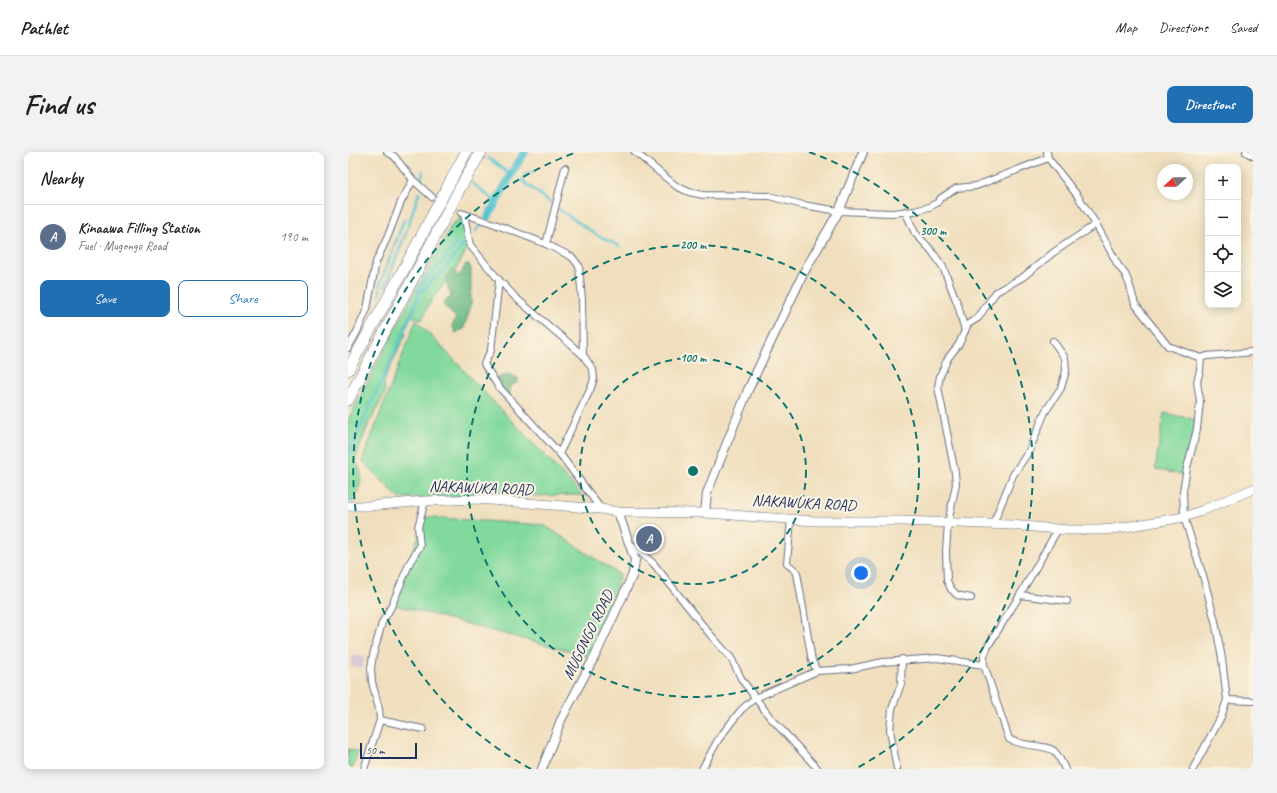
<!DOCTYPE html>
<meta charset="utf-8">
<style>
:root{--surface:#fff;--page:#f2f2f2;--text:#202124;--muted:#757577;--line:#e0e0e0;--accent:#1f6fb2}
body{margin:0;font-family:Caveat,sans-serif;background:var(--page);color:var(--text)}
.controls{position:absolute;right:12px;top:12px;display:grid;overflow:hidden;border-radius:8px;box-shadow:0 2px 10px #0003}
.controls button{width:36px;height:36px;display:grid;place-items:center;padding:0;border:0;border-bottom:1px solid var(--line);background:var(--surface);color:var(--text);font:20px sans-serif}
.compass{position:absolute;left:809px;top:12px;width:36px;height:36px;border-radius:50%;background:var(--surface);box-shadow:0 2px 10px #0003;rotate:248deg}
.scale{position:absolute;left:12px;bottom:10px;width:57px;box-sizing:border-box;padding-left:4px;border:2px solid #1b2f5e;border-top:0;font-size:11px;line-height:14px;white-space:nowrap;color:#1b2f5e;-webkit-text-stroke:3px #fcf5e5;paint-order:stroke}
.you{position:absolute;left:513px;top:421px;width:14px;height:14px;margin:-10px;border:3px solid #fff;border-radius:50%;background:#1a73e8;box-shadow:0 0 0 6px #1a73e833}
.badge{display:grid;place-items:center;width:26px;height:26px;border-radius:50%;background:var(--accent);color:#fff;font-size:13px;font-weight:700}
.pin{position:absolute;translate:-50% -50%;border:2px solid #fff;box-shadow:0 1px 4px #0006}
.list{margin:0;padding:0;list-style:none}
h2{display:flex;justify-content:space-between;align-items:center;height:52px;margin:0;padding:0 16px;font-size:17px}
h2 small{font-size:13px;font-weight:400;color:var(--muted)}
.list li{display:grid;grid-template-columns:26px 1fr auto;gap:12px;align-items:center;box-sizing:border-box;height:64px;padding:0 16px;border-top:1px solid var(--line)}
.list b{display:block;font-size:15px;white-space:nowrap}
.list p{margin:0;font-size:13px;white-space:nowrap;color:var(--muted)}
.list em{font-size:13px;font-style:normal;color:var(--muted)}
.actions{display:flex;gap:8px;padding:12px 16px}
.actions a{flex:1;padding:9px 0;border:1px solid var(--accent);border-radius:8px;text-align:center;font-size:14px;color:var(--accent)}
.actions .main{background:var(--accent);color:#fff}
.icon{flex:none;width:22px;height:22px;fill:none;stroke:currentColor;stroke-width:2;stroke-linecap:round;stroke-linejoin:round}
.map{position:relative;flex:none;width:905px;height:617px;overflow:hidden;border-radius:8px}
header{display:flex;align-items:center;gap:24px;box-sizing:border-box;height:56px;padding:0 20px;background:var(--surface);border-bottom:1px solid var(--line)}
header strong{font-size:19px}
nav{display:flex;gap:22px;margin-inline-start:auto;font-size:14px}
.intro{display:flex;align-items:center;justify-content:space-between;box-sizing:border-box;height:96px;padding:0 24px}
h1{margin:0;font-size:28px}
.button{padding:10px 18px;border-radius:8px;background:var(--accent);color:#fff;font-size:14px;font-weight:700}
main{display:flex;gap:24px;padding:0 24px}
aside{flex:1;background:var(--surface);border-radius:8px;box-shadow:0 2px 10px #0003}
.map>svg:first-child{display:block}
.industrial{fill:#cfbdce}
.green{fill:#82d99d;stroke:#4e847e}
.forest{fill:#69b984;stroke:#427471}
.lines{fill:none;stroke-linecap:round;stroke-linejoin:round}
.stream{stroke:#58c4d2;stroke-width:2.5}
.canal{stroke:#58c4d2;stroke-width:8}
.minor-casing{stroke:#666d80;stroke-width:8}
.tertiary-casing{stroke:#666d80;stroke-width:10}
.secondary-casing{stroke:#666d80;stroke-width:10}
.motorway-casing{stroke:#666d80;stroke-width:12}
.minor{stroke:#fff;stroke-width:6}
.tertiary{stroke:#fff;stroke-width:8}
.secondary{stroke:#fff;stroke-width:9}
.motorway{stroke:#fff;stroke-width:11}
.ring{fill:none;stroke:#0f766e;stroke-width:2;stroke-dasharray:7 5}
.labels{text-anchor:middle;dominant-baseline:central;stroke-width:4;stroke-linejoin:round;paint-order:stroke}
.street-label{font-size:16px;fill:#1b2f5e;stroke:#fcf5e5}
.centre{fill:#0f766e;stroke:#fcf5e5;stroke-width:2}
.ring-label{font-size:12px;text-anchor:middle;font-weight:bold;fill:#0f766e;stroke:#fcf5e5;stroke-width:4;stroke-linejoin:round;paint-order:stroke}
</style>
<header>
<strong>Pathlet</strong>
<nav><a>Map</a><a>Directions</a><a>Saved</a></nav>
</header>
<div class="intro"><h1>Find us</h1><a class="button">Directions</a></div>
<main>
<aside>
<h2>Nearby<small></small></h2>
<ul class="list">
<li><span class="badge" style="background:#5c6f8a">A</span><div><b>Kinaawa Filling Station</b><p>Fuel · Mugongo Road</p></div><em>190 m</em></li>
</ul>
<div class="actions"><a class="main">Save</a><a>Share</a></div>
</aside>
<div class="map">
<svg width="905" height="617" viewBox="0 0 905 617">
<rect width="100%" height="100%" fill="#fcf5e5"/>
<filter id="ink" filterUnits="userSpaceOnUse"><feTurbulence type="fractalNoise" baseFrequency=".025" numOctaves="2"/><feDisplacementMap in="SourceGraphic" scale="8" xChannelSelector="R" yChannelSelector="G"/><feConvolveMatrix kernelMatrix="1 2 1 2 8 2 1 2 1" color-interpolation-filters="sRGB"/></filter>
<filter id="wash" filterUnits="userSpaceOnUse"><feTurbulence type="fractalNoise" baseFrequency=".012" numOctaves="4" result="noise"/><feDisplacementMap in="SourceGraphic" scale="16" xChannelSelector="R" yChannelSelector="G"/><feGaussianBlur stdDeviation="0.9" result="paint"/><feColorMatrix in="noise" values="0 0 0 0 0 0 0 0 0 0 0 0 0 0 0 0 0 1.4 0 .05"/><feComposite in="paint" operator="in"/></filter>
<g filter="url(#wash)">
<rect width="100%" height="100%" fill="#f0dfbe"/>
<path class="industrial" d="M4,503L16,504L15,516L3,515Z"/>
<g class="green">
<path d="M113,65C116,74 120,84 119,93C117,110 93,134 84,148C79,154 77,162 74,168L63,164L72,141L70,135L105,71L110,69Z"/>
<path d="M68,137H69L71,140L64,159L57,174L58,182L36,229L37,240L24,267L21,270L7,309C9,311 11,315 12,318C15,328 10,342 3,349H0V268Z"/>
<path d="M68,168L234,343L51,346L14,309Z"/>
<path d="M816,261L849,268L835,323L807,317Z"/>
<path d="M78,365L196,373L272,423L240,504L44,452Z"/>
<path d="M0,597L10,600L4,617H0Z"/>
</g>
<g class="forest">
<path d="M118,112H121L123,117V154L116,176L108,181L104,174L108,166L95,153L97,148L103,146C101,133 93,127 105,117L111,125Z"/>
<path d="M159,222L170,226V230L162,234V243L159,247L148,227Z"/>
</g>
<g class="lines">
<g class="stream">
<path d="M140,6L163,23"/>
<path d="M185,20L177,22L174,29L202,50"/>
<path d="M73,29L75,19"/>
<path d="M124,31L148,50"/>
<path d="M209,56L247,82L271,94"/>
<path d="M128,79L134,72"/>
<path d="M37,135L57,83L71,41"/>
<path d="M72,140L94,119L116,92"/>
<path d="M32,143V132L56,68"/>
<path d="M232,207L238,212"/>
<path d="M0,302L65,160L72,140L70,135L85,120L110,90"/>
<path d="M0,349H6"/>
</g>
<path class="canal" d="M140,65L168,14L177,0"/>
</g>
</g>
<g filter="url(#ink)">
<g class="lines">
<g class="minor-casing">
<g id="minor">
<path d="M39,0L46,4L65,28L84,45"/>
<path d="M287,0L328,34L341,40L355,43L421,44L455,53L491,59L543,61L567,59L581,55L589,51L593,46L609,36L628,34L700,6"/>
<path d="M699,0L700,6L729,43L748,72L770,113L777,122L781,131L787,152L820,194L853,206"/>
<path d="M898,0L905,4"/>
<path d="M217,16L198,92L224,105L231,114L234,148L235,203"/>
<path d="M557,59L567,81L583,98L595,115L610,153L617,179"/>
<path d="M113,61L144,71L198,92"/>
<path d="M116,62L122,93L151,128L168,146L235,203L245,218L246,226L243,236L212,300V302L253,357"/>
<path d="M151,128L143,198L136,212L150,234L212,302"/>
<path d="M0,196L9,180L19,157L28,110L40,84L53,50L65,28"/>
<path d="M443,367L439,411C442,416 447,416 449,421L464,509L469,519L502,517L535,510L589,506L636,513"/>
<path d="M645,372L665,323L681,299L697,260L713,236L718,219L717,206L705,189"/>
<path d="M710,377L672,443L640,494L636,504V513L661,587C673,595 700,592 707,600C712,605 714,612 717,617"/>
<path d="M282,392L305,411L360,480L383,506L394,528L421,564L470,617"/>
<path d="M672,443L719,449"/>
<path d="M623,446L609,443L603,437L599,429L598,399L600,371L608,332L607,321L590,235L592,224L600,206L611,192L620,172L630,166L638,154L648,140L675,125L706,100L748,72"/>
<path d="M879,548L905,549"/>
<path d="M32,568L75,577"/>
<path d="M16,617L32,568L31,557L24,530L23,517L25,503L34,471L43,455L62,410L72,394L70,375L77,349"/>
<path d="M354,617L370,588L382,572L393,558L407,546L469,519"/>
<path d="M549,617L542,578L544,557L553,532L554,507"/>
<path d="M845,617L873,565L879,548L874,507L867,469L856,427L836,365L835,339L839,316L849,277L852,249L849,230L852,218L853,206L859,204L905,200"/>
</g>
</g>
<g class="tertiary-casing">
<g id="tertiary">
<path d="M357,361L359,341L400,238L456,120L491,59L515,0"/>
<path d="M194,617L213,568L248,502L285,422L287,408L270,360"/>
</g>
</g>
<g class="secondary-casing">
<path id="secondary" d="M0,354H21L77,349L129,347L253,357L270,360L357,361L467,369H554L663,373L720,378H751L765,377L836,365L853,359L905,337"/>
</g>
<g class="motorway-casing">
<g id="motorway">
<path d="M0,218L57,115L118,0"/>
<path d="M0,248L67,123L112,36L133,0"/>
</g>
</g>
<use href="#minor" class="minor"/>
<use href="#tertiary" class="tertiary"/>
<use href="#secondary" class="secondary"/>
<use href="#motorway" class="motorway"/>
</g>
</g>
<g class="ring">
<circle cx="345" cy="319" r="113"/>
<circle cx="345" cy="319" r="226"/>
<path d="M183 617A339 339 0 0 1 229 0M461 0A339 339 0 0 1 507 617"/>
</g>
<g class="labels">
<g class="street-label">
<text transform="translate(133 336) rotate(2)">NAKAWUKA ROAD</text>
<text transform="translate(456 351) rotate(3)">NAKAWUKA ROAD</text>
<text transform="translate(240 483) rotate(-64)">MUGONGO ROAD</text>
</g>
</g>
<circle cx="345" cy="319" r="6" class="centre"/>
<g class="ring-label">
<text x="585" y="83">300 m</text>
<text x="345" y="97">200 m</text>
<text x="345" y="210">100 m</text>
</g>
</svg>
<div class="controls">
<button>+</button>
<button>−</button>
<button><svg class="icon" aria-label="locate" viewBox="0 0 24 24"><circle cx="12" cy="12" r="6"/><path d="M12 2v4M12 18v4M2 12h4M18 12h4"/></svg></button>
<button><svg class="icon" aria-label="layers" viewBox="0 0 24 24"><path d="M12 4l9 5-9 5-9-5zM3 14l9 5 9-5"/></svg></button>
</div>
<svg class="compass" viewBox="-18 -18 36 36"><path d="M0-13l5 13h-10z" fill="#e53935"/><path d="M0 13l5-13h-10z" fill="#757577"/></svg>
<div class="scale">50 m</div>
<div class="you"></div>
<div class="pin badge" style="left:301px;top:387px;background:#5c6f8a">A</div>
</div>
</main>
